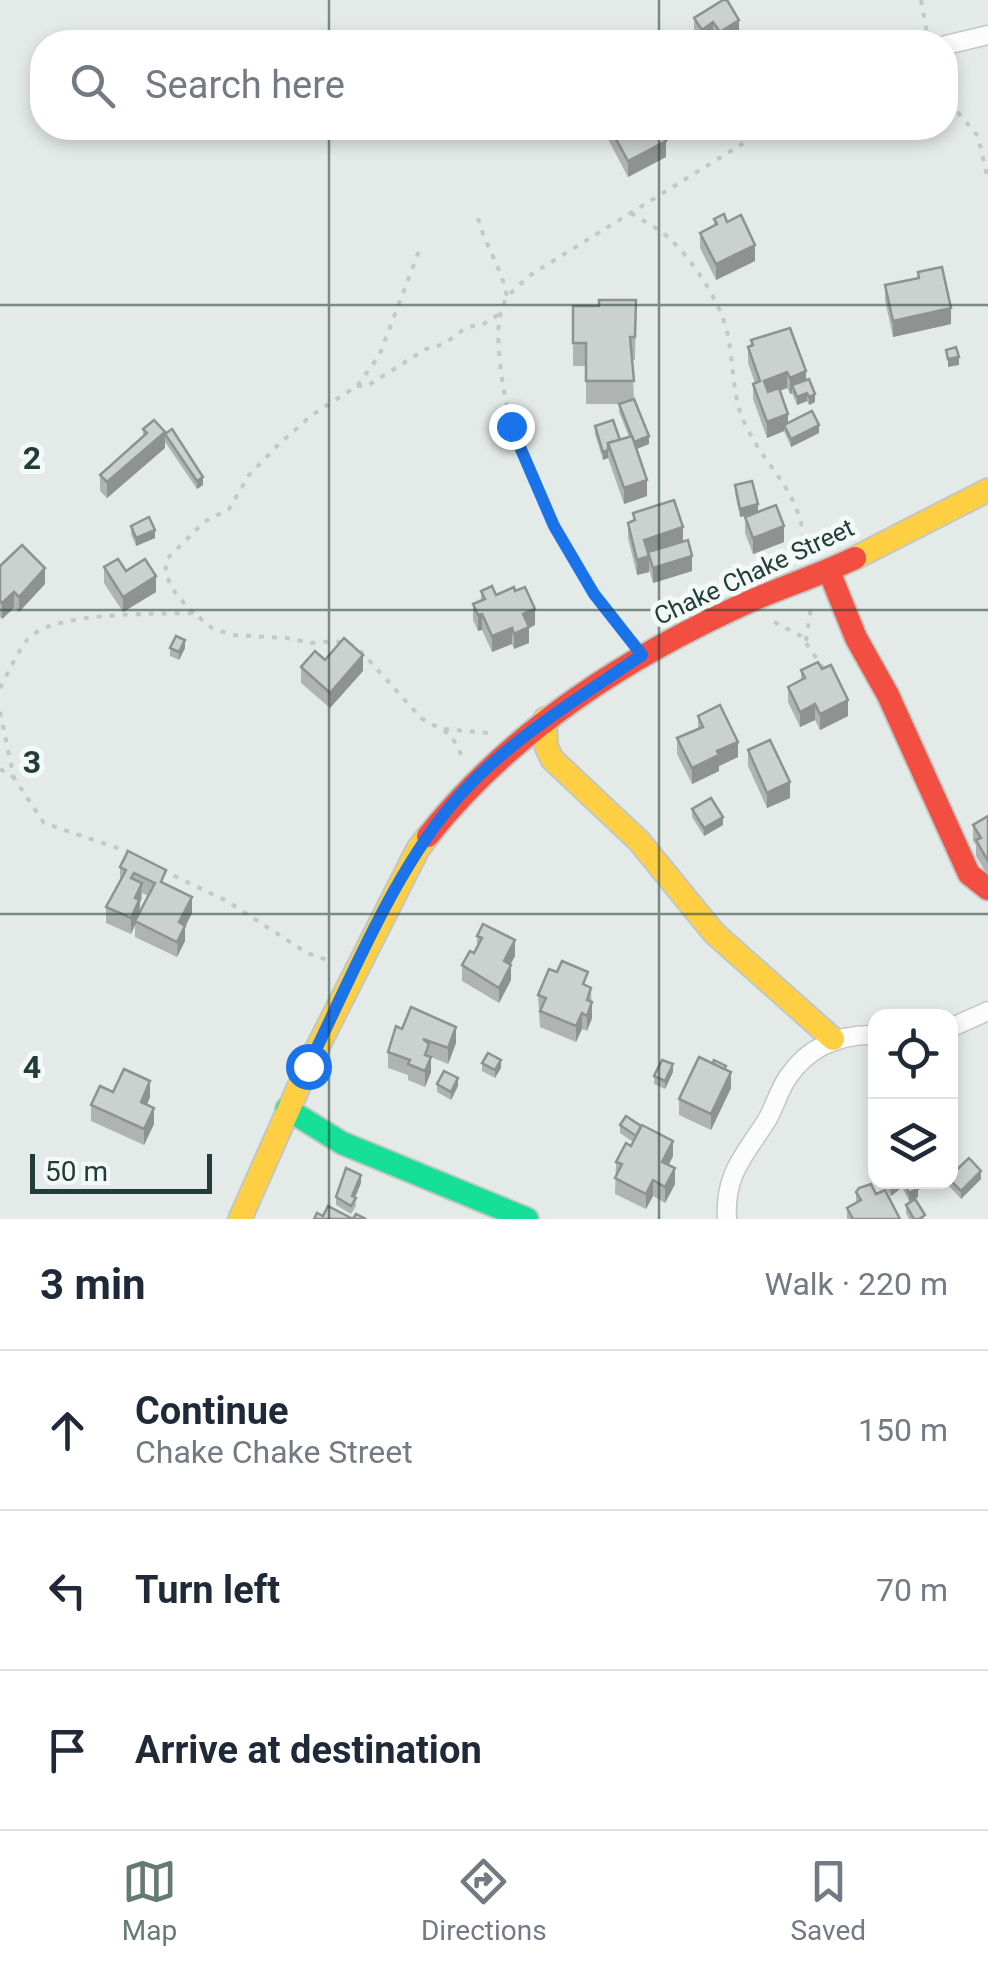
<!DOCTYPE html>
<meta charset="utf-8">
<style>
:root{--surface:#fff;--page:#f6f6f7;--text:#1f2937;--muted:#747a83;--line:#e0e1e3;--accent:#667a75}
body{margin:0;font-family:Roboto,sans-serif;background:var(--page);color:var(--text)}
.controls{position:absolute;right:30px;bottom:30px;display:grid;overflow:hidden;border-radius:20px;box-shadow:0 5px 15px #0003}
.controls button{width:90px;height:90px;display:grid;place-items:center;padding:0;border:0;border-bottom:2px solid var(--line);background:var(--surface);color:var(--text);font:50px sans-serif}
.scale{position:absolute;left:30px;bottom:25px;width:182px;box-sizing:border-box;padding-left:10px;border:5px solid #223d37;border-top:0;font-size:28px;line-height:35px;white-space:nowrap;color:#223d37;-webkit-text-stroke:8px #f2f9f6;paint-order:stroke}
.stop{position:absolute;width:30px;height:30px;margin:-22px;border:8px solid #1a73e8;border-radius:50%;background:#fff}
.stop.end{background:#1a73e8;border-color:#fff;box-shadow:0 2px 10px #0008}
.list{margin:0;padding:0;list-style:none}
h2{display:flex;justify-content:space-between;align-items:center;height:130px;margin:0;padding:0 40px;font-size:42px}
h2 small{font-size:32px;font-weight:400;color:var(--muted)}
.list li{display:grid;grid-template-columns:65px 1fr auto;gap:30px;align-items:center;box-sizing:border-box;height:160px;padding:0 40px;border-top:2px solid var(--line)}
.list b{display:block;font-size:38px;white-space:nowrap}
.list p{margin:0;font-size:32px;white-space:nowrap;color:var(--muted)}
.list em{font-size:32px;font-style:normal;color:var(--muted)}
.icon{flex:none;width:55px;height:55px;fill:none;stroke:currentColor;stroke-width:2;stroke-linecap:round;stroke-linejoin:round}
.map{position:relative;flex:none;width:988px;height:1219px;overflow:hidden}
.search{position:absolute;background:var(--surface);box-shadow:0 5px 15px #0003;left:30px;right:30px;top:30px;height:110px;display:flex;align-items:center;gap:25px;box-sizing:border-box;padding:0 35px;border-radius:40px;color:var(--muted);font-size:38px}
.sheet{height:610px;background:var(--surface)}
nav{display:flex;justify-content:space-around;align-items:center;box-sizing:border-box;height:140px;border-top:2px solid var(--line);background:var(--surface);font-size:28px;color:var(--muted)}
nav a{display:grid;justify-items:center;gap:5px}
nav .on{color:var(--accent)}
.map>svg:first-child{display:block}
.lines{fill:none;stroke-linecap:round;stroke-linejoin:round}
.street-casing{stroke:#c1c7c4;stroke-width:21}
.fast-casing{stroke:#c0c7c5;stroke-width:26}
.slow-casing{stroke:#c0c7c5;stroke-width:26}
.jam-casing{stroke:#c0c7c5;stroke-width:26}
.path{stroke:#c1cac7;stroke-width:4;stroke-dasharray:5 8;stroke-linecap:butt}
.street{stroke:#fbfcfb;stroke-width:18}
.fast{stroke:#16e098;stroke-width:22}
.slow{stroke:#ffcf43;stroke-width:22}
.jam{stroke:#f24e42;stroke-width:22}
.wall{fill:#afb4b2;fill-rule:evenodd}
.shaded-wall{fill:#8e9291}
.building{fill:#cbd1cf;stroke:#8e9291;stroke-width:2.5}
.route{stroke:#1a73e8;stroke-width:12}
.grid{fill:none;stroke:#223d37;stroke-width:2.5;stroke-opacity:0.55}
.labels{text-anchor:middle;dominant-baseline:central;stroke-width:10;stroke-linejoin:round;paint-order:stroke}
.street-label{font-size:25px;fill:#223d37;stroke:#f2f9f6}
.grid-label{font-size:32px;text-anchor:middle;font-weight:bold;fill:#223d37;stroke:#f2f9f6;stroke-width:10;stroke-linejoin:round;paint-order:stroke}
</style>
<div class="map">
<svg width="988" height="1219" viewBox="0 0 988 1219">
<rect width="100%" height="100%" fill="#e4eae7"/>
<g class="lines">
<g class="street-casing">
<g id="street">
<path d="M946,45L988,35"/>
<path d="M950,1028L988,1011"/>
<path d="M727,1219C724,1174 745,1155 767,1120C775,1106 779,1090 788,1077C809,1046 840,1034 876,1035"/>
</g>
</g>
<g class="fast-casing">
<path id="fast" d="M287,1109L342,1143L527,1219"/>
</g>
<g class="slow-casing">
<g id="slow">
<path d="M855,558L988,490"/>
<path d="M545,719L546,746L552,759L639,841L714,933L833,1039"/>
<path d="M240,1219L308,1066L418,849L428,836"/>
</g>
</g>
<g class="jam-casing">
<g id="jam">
<path d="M829,571L856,638L888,695L969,874L988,889"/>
<path d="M428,836C514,728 630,655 755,599C788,585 822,574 855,558"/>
</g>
</g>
<g class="path">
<path d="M921,0L927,33"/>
<path d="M946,89L956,110L978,136L988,180"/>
<path d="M631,213C643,221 658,228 669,238C694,262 721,302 728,336C734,365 732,399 746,426C770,475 804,492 805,555"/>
<path d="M478,218C485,246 502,268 507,297"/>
<path d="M357,386H367L426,349L444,344L467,327L482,325L501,313"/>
<path d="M194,613C179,599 163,582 166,560L204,522L229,509L249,475L278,445L312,415L357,386L379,356L419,251"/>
<path d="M774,622L801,636L824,669"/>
<path d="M627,636C566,558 509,462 500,361C498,341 496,320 505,301C511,291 523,282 532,274L768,128"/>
<path d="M806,641L811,607"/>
<path d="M0,688C7,675 18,651 27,640C51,611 157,614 194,613L212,628L232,635L287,638L311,643L336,641L357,647L421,718L451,735L462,756"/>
<path d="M0,712L14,778L44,823L132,853"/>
<path d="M444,729L489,733"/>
<path d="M0,769L13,777"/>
<path d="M162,870L227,901L307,953L333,962"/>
</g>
<use href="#street" class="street"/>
<use href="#fast" class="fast"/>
<use href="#slow" class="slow"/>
<use href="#jam" class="jam"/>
</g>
<g class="wall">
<path d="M723,0L739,35L728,42H716L713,38L706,42H700L694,34V18Z"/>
<path d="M602,128H659L666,157L628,177Z"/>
<path d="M714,219L727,222L755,261L716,280L700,248V233L714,226Z"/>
<path d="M918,272L951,324L893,337L885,300V285L918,278Z"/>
<path d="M636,300L635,360H632L634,399L649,444L636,449L647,496L624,504L608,458L603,460L595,434V426L620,440L629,437L619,412L620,404H586V366H573V306H599Z"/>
<path d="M751,340L806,380L815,402L809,405L807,401L797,405L792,393L790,394L787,388L780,391L788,423L819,433L791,447L784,431L767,438L753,399V384L755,383L748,363V347L751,346Z"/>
<path d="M154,420L203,485L197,489L165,442V448L107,498L100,491V475L143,437V429Z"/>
<path d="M735,485L758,512L784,542L753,554L745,533V517L758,512L740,517L735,493Z"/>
<path d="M633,513L683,541L692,571L653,583L649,569V572L637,575L628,538V523L633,521Z"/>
<path d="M131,526L155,538L136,546L131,534Z"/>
<path d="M0,566L45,584L19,612L14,608L2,619L0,617Z"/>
<path d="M104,567L126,571L156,592L123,612L104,583Z"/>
<path d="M481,591L496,595L535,625L529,628V643L514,649L512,644L492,652L482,630L478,631L473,620V604L481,601Z"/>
<path d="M170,648H185L179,660L170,656Z"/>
<path d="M325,660L363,671L330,708L301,683V667Z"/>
<path d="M801,670L848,716L820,730L815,720L800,727L788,702V687L801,680Z"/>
<path d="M698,716L738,757L719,766V771L692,784L677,754V738L698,729Z"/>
<path d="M748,750L790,798L767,808L748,766Z"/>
<path d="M692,809L723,825L704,836L692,817Z"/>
<path d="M988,816V876L976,856V845L973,841V825Z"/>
<path d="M120,867L166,884L192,913L185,927V941L177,957L135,937V924L131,934L106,923V907L120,882ZM142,893L148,896L139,913V904L142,899Z"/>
<path d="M477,936L515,956L510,964L511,980L499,1003L462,981V965L474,953L477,947Z"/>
<path d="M588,986L591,988L592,1018L587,1031L582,1029L576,1042L540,1027L538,995Z"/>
<path d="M396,1026L456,1043L448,1064L431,1057V1072L425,1087L408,1080V1075L388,1068V1052Z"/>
<path d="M482,1063L501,1068L495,1078L482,1071Z"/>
<path d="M713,1063L726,1070L731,1088L711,1130L679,1115V1099Z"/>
<path d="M673,1072L665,1089L654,1084V1076Z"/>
<path d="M437,1084L458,1086L451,1100L437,1092Z"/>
<path d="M113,1092L150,1097L147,1105L154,1124L144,1145L91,1121V1105Z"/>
<path d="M620,1125L673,1156L669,1165L675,1184L665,1203L653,1196L646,1209L615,1194L616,1162L633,1142L620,1133Z"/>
<path d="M950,1176L981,1179L961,1199L949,1186Z"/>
<path d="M884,1182H900V1189L891,1196L884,1186Z"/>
<path d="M902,1182H914L918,1197L909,1201L902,1187Z"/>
<path d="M361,1183L355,1198L356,1206L351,1214L336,1205V1197Z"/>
<path d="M856,1192L876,1194L900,1219H847V1208L856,1203Z"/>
<path d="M906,1205L925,1219H909L906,1213Z"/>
</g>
<g class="shaded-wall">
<path d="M739,20V35L728,42H720V32Z"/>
<path d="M713,22V38L706,42H702V30Z"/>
<path d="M666,141V157L628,177V161Z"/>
<path d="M755,245V261L716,280V264Z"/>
<path d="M951,308V324L893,337V321Z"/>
<path d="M959,357V365L948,367V359Z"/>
<path d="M806,371V387L792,385V393L790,394V378Z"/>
<path d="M787,372V388L764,396V381Z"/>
<path d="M807,393V401L797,405V397Z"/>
<path d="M815,394V402L809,405V397Z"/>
<path d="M788,414V430L784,425V431L767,438V422Z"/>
<path d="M819,425V433L791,447V439Z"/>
<path d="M165,432V448L107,498V482Z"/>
<path d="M649,436V444L634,450V442Z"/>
<path d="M608,450V458L603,460V452Z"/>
<path d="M203,477V485L197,489V481Z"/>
<path d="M647,480V496L624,504V488Z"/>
<path d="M758,504V512L740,517V509Z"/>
<path d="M784,526V542L753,554V538Z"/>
<path d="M683,527V543L644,555V540Z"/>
<path d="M155,530V538L136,546V538Z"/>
<path d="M649,556V572L637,575V560Z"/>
<path d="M692,556V571L653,583V568Z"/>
<path d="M45,568V584L19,612V597Z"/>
<path d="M156,576V592L123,612V597Z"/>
<path d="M14,592V608L2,619V603Z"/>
<path d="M535,609V625L529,628V643L514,649V634L523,614Z"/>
<path d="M482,614V630L478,631V615Z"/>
<path d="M512,628V644L492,652V636Z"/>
<path d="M185,640V648L179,660V652Z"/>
<path d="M363,655V671L330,708V693Z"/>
<path d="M848,700V716L820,730V714Z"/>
<path d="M815,704V720L800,727V712Z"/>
<path d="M738,742V757L719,766V771L692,784V768L717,751Z"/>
<path d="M790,782V798L767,808V793Z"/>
<path d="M723,817V825L704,836V828Z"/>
<path d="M142,883L139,916L131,934V918L135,898Z"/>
<path d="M192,897V913L185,927V941L177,957L179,922Z"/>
<path d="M515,940V956L504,977V961Z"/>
<path d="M511,965V980L499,1003V988Z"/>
<path d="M592,1002V1018L587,1031V1016Z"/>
<path d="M582,1013V1029L576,1042V1026Z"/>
<path d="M456,1027V1043L448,1064V1048Z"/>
<path d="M431,1057V1072L425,1087V1071Z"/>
<path d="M501,1060V1068L495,1078V1070Z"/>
<path d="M673,1064V1072L665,1089V1081Z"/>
<path d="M731,1072V1088L711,1130V1114Z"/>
<path d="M458,1078V1086L451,1100V1092Z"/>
<path d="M150,1081V1097L141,1118V1102Z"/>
<path d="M154,1108V1124L144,1145V1129Z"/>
<path d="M673,1141V1156L662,1177V1162Z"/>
<path d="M675,1168V1184L665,1203V1187Z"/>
<path d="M981,1171V1179L961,1199V1191Z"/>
<path d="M361,1175V1183L352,1204V1196Z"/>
<path d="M653,1180V1196L646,1209V1194Z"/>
<path d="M900,1182V1189L891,1196V1188Z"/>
<path d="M918,1189V1197L909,1201V1193Z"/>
</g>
<g class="building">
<path d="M723,0H727L739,20L720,32L713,22L702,30L694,18Z"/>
<path d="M610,128H659L666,141L628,161Z"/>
<path d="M724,214L727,222L741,215L755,245L716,264L700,233L717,224L714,219Z"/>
<path d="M942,267L951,308L893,321L885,285L919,278L918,272Z"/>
<path d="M599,300H636L635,337H630L634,381H586V343H573V306H599Z"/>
<path d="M790,328L806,371L790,378L787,372L764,381L768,392L779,388L788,414L767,422L753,384L760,381L748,347L753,345L751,340Z"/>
<path d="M956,347L959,357L948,359L946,350Z"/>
<path d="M809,379L815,394L809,397L807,393L797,397L792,385Z"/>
<path d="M634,399L649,436L634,442L619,404Z"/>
<path d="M812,411L819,425L791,439L784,425Z"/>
<path d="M154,420L165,432L107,482L100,475L147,433L143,429Z"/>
<path d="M613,420L620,440L608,443V450L603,452L595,426Z"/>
<path d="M172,429L203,477L197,481L165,434Z"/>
<path d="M632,436L647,480L624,488L608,443Z"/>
<path d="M752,481L758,504L740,509L735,485Z"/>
<path d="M674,500L683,527L644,540L649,556L637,560L628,523L635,520L633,513Z"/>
<path d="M776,505L784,526L753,538L745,517Z"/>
<path d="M149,517L155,530L136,538L131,526Z"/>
<path d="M688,540L692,556L653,568L648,552Z"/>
<path d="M22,545L45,568L19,597L14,592L2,603L0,601V566Z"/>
<path d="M118,559L126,571L145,559L156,576L123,597L104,567Z"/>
<path d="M492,586L496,595L514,587L515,591L525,587L535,609L523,614L529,627L514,634L512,628L492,636L482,614L478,615L473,604L485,599L481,591Z"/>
<path d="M176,636L185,640L179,652L170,648Z"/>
<path d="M344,638L363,655L330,693L301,667L315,651L325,660Z"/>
<path d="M818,662L822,669L831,665L848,700L820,714L815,704L800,712L788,687L805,678L801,670Z"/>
<path d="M720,705L738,742L717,751L719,755L692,768L677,738L703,727L698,716Z"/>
<path d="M770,740L790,782L767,793L748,750Z"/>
<path d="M711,798L723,817L704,828L692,809Z"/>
<path d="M988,816V861L976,840L981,838L973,825Z"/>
<path d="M128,851L166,870L161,882L192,897L179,922L185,926L177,942L135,921L155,883L134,873L131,878L142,883L135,898L139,900L131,918L106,907L124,874L126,870L120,867Z"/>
<path d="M483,924L515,940L504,961L511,965L499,988L462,965L470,951L474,953L482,938L477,936Z"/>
<path d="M562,961L588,972L583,984L591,988L587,1000L592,1002L587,1016L582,1013L576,1026L540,1011L546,998L538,995L549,969L557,972Z"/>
<path d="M411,1007L456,1027L448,1048L423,1039L429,1044L425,1055L431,1057L425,1071L408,1064L410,1060L388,1052L396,1026L402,1029Z"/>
<path d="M488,1053L501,1060L495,1070L482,1063Z"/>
<path d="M699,1057L731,1072L711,1114L679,1099Z"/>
<path d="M662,1060L673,1064L665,1081L654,1076Z"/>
<path d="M714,1060L726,1066L724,1069L713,1063Z"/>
<path d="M124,1069L150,1081L141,1102L154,1108L144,1129L91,1105L100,1086L113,1092Z"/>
<path d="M444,1071L458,1078L451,1092L437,1084Z"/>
<path d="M626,1116L641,1126L636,1136L620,1125Z"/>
<path d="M642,1125L673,1141L662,1162L675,1168L665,1187L653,1180L646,1194L615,1178L622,1164L616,1162L626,1143L631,1146Z"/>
<path d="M969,1158L981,1171L961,1191L950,1180V1176Z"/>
<path d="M346,1168L361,1175L352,1196L356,1198L351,1206L336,1197Z"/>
<path d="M887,1182H900L891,1188Z"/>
<path d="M903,1182H914L918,1189L909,1193Z"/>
<path d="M871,1184L876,1194L885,1190L900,1219H853L847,1208L861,1200L856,1192L859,1188Z"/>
<path d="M915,1199L925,1215L919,1219H914L906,1205Z"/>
<path d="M328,1206L353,1219L356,1214L366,1219H314L317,1213L323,1216Z"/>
</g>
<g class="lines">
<path class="route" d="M308,1066C351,979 396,865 461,794C513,737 579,698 642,655L594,594L554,526L511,426"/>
</g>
<path class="grid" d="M329,0V42M659,0V42M329,128V1219M659,128V1219M0,305H988M0,610H988M0,914H988"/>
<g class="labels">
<g class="street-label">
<text transform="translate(754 572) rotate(-25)">Chake Chake Street</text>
</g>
</g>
<g class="grid-label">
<text x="32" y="469">2</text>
<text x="32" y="773">3</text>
<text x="32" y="1078">4</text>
</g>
</svg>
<div class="controls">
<button><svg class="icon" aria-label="locate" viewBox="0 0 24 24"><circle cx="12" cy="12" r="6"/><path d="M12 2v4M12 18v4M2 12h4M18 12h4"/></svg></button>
<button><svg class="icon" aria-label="layers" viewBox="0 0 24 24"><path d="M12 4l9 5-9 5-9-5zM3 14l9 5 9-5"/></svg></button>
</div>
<div class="scale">50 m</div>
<div class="stop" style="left:308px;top:1066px"></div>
<div class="stop end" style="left:511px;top:426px"></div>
<div class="search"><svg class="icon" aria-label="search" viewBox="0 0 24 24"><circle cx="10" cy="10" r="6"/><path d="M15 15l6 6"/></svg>Search here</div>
</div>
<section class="sheet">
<h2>3 min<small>Walk · 220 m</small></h2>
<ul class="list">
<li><svg class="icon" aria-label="ahead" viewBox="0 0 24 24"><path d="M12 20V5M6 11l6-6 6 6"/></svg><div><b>Continue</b><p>Chake Chake Street</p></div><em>150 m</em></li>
<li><svg class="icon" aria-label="left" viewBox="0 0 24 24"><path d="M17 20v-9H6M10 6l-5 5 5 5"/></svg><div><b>Turn left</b></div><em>70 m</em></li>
<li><svg class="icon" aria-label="arrive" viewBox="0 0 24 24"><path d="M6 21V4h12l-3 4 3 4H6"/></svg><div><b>Arrive at destination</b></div></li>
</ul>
</section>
<nav>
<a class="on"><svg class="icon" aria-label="map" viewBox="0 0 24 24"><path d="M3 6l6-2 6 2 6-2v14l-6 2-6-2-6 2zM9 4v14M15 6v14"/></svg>Map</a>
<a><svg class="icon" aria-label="directions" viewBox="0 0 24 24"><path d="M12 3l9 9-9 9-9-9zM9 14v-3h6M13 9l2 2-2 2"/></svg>Directions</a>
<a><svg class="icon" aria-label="saved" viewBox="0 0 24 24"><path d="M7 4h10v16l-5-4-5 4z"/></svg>Saved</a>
</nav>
